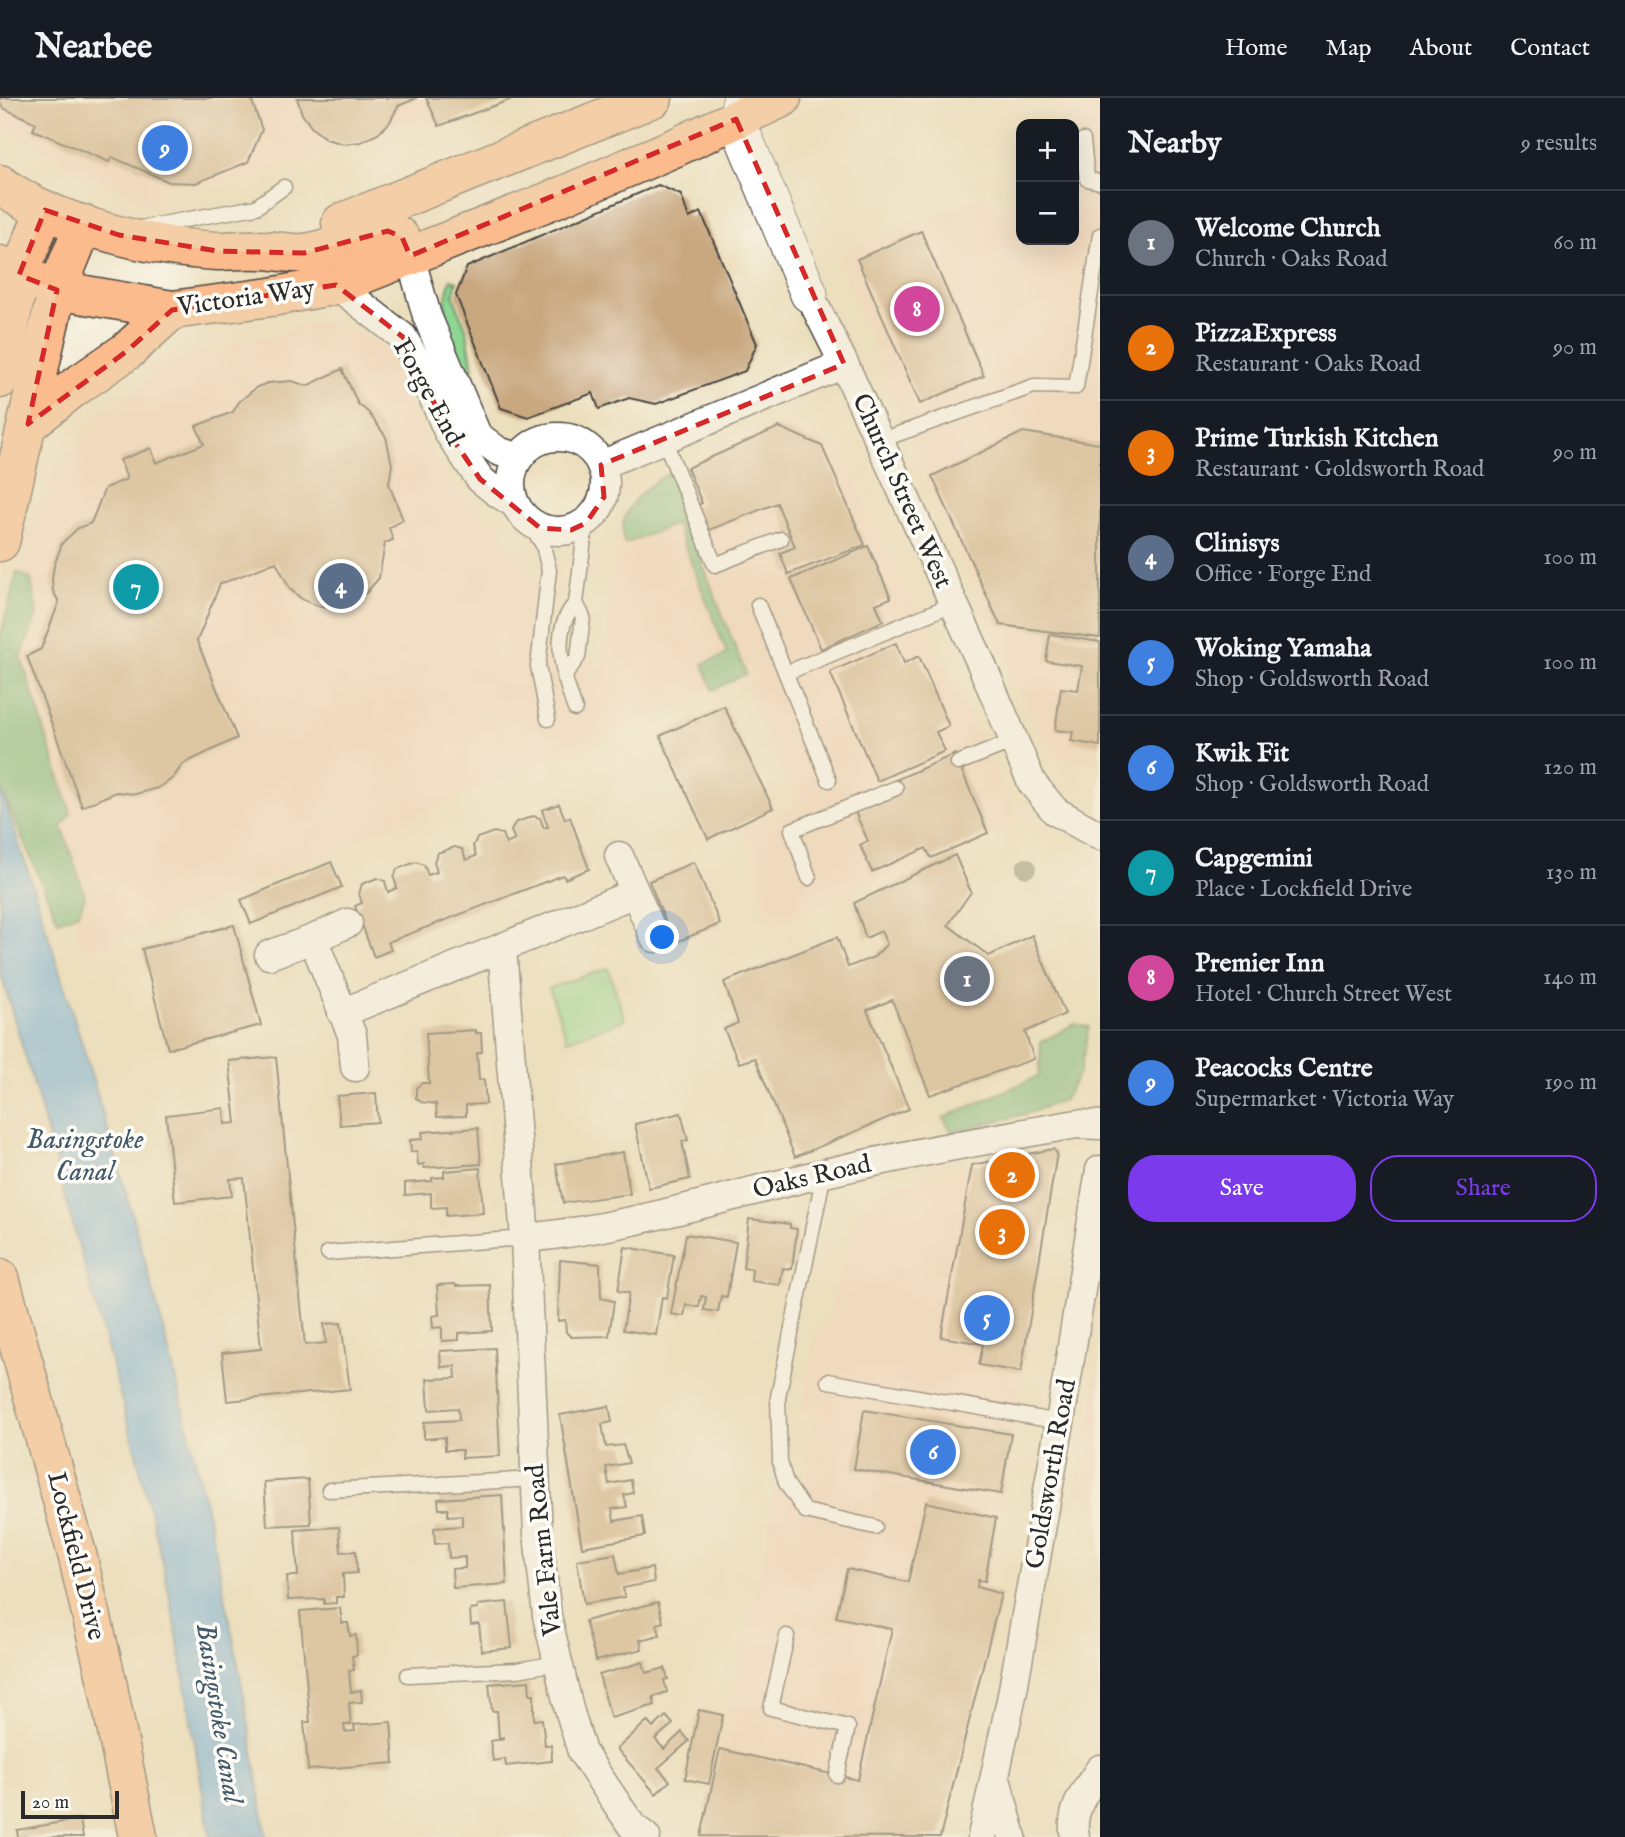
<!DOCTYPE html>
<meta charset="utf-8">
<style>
:root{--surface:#171b24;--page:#20242c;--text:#f1f3f6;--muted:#9ea1a6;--line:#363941;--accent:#7c3aed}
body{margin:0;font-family:"IM FELL English",serif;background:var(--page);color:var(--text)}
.controls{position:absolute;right:21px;top:21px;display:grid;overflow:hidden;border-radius:14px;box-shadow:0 7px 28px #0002}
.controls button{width:63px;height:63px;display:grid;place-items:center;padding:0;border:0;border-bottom:2px solid var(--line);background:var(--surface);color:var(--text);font:35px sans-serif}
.scale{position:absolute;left:21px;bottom:18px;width:98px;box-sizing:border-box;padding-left:7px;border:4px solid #2b2b2b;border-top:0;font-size:19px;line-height:24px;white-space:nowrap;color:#2b2b2b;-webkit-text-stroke:5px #fdfcf7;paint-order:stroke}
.you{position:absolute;left:663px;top:840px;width:24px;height:24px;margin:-18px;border:5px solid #fff;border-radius:50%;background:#1a73e8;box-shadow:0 0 0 10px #1a73e833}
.badge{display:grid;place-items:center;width:46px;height:46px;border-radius:50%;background:var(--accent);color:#fff;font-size:23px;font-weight:700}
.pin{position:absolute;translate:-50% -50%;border:4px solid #fff;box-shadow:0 2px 7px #0006}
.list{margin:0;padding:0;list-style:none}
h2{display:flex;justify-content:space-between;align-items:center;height:91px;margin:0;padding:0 28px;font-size:30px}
h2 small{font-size:23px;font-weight:400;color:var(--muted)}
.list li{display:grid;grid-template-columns:46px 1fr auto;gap:21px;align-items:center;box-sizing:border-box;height:105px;padding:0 28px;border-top:2px solid var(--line)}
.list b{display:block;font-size:26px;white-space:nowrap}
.list p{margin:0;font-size:23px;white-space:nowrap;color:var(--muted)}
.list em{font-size:23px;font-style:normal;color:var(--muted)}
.actions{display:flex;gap:14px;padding:21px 28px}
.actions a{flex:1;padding:16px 0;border:2px solid var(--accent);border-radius:28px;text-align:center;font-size:24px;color:var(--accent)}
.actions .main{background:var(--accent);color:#fff}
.map{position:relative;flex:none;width:1100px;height:1739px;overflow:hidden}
header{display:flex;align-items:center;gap:42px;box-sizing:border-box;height:98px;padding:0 35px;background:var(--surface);border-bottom:2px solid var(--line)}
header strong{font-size:33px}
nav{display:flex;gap:38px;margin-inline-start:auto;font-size:24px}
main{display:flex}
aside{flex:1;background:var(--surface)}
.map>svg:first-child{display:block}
.built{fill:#f3d4be}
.green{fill:#8ed792;stroke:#5c815e;stroke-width:2}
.forest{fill:#72b87c;stroke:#4e7254;stroke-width:2}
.water{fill:#6eb0e3;stroke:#4c6e87;stroke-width:2}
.building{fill:#c9a880}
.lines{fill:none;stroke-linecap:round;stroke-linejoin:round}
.service-casing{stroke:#484641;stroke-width:17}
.minor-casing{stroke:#484641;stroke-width:31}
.tertiary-casing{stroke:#484641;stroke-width:39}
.primary-casing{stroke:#484641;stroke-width:41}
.service{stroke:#fff;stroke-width:14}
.minor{stroke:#fff;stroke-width:28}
.tertiary{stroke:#fff;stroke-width:37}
.primary{stroke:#fbbb8c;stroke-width:38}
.tree{fill:#92997e}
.marked{fill:none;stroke:#d62828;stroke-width:5;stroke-dasharray:14 9;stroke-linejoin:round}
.labels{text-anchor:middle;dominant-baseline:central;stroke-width:7;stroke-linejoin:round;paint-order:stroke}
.street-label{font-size:26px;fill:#2b2b2b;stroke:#fdfcf7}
.water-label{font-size:28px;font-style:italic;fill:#425a6b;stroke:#fdfcf7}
</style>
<header>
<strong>Nearbee</strong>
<nav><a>Home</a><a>Map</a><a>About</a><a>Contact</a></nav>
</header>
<main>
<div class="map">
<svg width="1100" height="1739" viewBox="0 0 1100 1739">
<rect width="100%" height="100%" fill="#fdfcf7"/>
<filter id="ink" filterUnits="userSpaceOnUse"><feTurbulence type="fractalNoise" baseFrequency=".0143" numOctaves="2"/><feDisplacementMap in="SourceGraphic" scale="14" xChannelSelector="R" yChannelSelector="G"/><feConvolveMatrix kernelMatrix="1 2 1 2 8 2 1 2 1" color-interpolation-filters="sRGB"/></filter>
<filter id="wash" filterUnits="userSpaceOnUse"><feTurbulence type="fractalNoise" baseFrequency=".00686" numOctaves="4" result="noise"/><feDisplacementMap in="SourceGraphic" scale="28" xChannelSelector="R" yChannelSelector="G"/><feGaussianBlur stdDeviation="1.57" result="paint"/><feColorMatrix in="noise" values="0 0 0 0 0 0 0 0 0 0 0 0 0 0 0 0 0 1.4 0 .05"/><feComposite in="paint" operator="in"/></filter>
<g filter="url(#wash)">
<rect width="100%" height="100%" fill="#ecdfbd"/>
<g class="built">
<path d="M0,0H516L439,28L406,24L284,70L187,91L167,89L156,107L72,71L0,25Z"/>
<path d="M1052,0H1100V665L1086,666L1057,658L1045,645L1026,612L901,321L837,157L929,117L985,96L995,113L1021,105V142H1074V26H1055L1060,20Z"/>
<path d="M325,223L358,233L387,254L431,350L455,392L476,413L501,433L520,455L526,471L527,483L539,485L535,535L550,537V550L589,554L595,567L602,570L612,472L616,448L629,412L641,397L667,376L779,326L838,348L1021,725L773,827L742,730L795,708L743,579L85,857L0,614V550L33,428L58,366L100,314L141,289L159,263Z"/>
<path d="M1055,1049L1058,1052L1013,1347L986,1490L1003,1496L942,1739H708L698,1737L766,1449L774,1389L806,1381L817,1316L803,1310L815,1229H826L862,1095L972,1066Z"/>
<path d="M1100,1263V1403L1074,1398Z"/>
</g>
<g class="green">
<path d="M451,181L457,184L453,197L467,234L473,272L465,275C451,242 437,217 451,181Z"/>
<path d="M608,870L625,922L567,942L549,890Z"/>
</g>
<g class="forest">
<path d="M672,374L691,437L746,576L713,592L703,566L727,556L676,426L624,446C624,440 622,434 623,428C624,406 654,382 672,374Z"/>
<path d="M17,474L31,481L37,517L21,559L71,715L62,729L85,798L79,815L58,823L0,688V540Z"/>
<path d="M1074,926L1089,929L1080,974L1064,1002L1029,1015L952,1034L943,1020L1039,978L1041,944Z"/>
</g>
<path class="water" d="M0,688C113,1031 217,1381 266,1739H210L174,1519L160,1453L131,1336L39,1004L0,873Z"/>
<g id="blocks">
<g class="building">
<path d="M0,0H251L262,32L248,64L196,85L169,84L112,59L109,64L33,32L36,25L5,11L0,6Z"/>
<path d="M297,0H417L398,8L390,24L378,36L361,44L344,46L326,41L312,30L302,16Z"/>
<path d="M426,0H515L439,28Z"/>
<path d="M658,87L681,97L689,120L701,114L757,246L745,273L656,306L629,300L599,311L593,295L528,319L501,310L456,197L467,169Z"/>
<path d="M921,133L984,278L920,306L857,161Z"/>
<path d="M342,271L358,306L368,314L386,339L392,367L389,386L403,422L389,430L393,442L385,445L379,480L366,495L354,503L337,509L318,508L303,502L290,491L276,464L220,486L197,543L237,640L183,666L173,680L158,690L136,696L116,694L82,709L27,558L41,551L59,504L53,493L52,481L54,468L62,445L78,430L91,425L105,390L127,381L120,362L151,350L156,365L204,346L196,328L233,314L239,304L257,289L268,285L292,283L307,288Z"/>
<path d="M779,329L822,348L865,447L788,476L780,455L795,449L777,405L704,434L693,409L702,405L687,370Z"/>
<path d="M1023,334L1100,346V540L1000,527L932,378Z"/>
<path d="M868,448L891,500L876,506L883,523L821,551L791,481Z"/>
<path d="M1050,536L1100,544V648L1071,643L1073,634L1055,632L1061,590L1078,592L1082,568L1046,563Z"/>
<path d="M896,545L904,565L919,558L949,628L936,634L945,653L877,683L830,574Z"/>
<path d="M724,608L773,710L708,741L660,638Z"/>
<path d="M955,656L988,735L931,760L926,750L872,774L860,747L868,743L855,714L898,695L893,683Z"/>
<path d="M559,706L565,721L570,719L589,771L565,781L563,777L388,844L391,852L374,859L355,808L362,805L359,796L362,786L377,780L385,783L388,794L397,790L394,780L397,771L416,764L424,767L428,777L437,774L434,764L437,755L455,749L462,751L466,762L476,758L473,748L477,740L494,734L502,736L506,746L515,742L511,733L515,725L533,718L540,720L544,730L548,729L542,712Z"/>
<path d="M955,757L971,794L948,827L989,858L1032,837L1065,916L1025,934L1034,961L930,997L892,902L867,912L909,1011L795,1059L755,960L739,965L724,931L738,925L724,884L837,839L848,869L874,859L887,846L881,833L866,840L854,805Z"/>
<path d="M331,764L342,789L251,826L241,802Z"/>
<path d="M694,764L720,826L674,845L649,783Z"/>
<path d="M234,827L261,927L168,951L142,851Z"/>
<path d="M476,932V935H481L482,954L477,955L479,982L484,981L486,1006L466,1007V1018L437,1019L436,1006L421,1004L416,1000V990L422,985H429L426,935Z"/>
<path d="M276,959L305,1247L326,1245L324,1226L341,1225L350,1291L227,1303L222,1255L261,1251L244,1080L230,1081L232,1098L175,1104L166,1017L224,1010L225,1026L236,1025L229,963Z"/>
<path d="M376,995L378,1024L340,1027L337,998Z"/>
<path d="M681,1015L688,1042L682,1043L690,1081L649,1090L635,1026Z"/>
<path d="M478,1030L481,1066L424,1070V1066L418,1067L417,1053L411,1054L410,1042L423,1041L422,1034Z"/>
<path d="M1053,1051L1057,1055L1021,1274L979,1267L983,1246L941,1239L972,1067Z"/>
<path d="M623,1054L630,1096L563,1105L556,1066Z"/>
<path d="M480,1070L483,1115L446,1118V1109L431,1110V1095L405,1097V1085L432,1083V1080L444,1079V1073Z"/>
<path d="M749,1121L790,1126V1130L797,1131L792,1171L783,1170L780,1187L751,1183L752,1171L743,1170Z"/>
<path d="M686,1136L736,1144L727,1199L721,1198L718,1214L704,1212L706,1199L701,1198L699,1209L686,1207L684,1218L671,1216Z"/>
<path d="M625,1149L674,1157L667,1200L662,1199L656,1237L623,1232L629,1195L618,1193Z"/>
<path d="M560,1162L600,1166L601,1200L614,1203L609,1238L571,1239L566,1234L565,1222L558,1223Z"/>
<path d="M455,1186L456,1188L490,1187L492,1233L459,1235V1242L442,1243V1229L433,1230L432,1218L439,1217L437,1187Z"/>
<path d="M495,1250L500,1358L462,1360V1352H445V1339L424,1341V1324L459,1322L458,1310L429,1312L427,1281L456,1280L455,1268L441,1269L440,1253Z"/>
<path d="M609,1308L612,1324L602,1326L606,1349L623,1347L629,1365L606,1369L609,1386L631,1382L633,1395L624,1397L627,1409L612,1411L614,1423L642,1418L645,1438L582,1449L560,1317Z"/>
<path d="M864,1312L1011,1336L1001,1396L854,1371Z"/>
<path d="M308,1381L311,1426L267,1428L264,1384Z"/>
<path d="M502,1397L507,1486L453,1490L452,1471L465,1470V1459L449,1460L448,1445L435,1446L434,1430L462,1428V1417L448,1418V1411H439L438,1401Z"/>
<path d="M926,1404L996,1420L985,1483L978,1482L977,1489L1001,1496L940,1739L701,1738L720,1651L858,1682L892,1531L836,1519L847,1471L908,1484Z"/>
<path d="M339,1429L341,1454L356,1453L357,1475L343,1476L344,1499H336V1505L324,1506V1501L288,1502L287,1478H298L295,1432Z"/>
<path d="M615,1456L619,1476L652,1470L654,1484L623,1490L625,1499L584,1506L577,1462Z"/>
<path d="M507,1504L512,1550L482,1553L479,1526L471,1527L470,1512L478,1511V1507Z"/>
<path d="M658,1504L663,1524L657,1526L660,1537L640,1542L642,1551L596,1563L585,1523Z"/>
<path d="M340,1510L342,1525H348L350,1538L356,1537L357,1557L352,1558L354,1572L349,1573L351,1594L361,1592L362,1604L349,1605L351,1627H344L345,1634L355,1633L354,1627L391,1624L394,1665L308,1672L304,1624H310L300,1513Z"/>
<path d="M643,1564L646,1575L665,1570L668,1581L664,1582L667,1594L653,1599L655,1607L611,1620L599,1577Z"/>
<path d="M529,1583L530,1596H534V1622L542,1621L545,1647H551L552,1663L506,1668L505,1661L493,1663L490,1643L504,1641V1639L499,1640L497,1613H492L489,1586Z"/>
<path d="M699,1612L723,1617L709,1686L685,1681Z"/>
<path d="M666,1618L673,1626L655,1641L664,1651L682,1634L689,1643L658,1670L670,1683L656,1696L617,1651L647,1623L653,1630Z"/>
<path d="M80,1721L83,1739H18L17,1732Z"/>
</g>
</g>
</g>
<g filter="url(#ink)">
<use href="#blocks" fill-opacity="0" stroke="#484641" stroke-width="2"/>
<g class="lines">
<g class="service-casing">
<g id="service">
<path d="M1083,42L1087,81L1100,84"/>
<path d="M140,130L256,109L284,89"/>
<path d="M664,341L715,467L781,441"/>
<path d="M878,343L1034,288L1076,289L1100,137"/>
<path d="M526,421L543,447L549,472L538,568L548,621"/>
<path d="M758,507L829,682"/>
<path d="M786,575L953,506"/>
<path d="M564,579L578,559L583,519L576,505L586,425"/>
<path d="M575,611C563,578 549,533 576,505"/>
<path d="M958,665L1014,643"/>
<path d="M809,780L792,732L896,690"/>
<path d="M824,1075L778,1299L780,1364L786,1385L805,1413L875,1429"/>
<path d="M328,1155L525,1140"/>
<path d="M828,1283L1060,1324"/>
<path d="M329,1392L535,1381"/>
<path d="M787,1538L771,1610L848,1629L837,1677"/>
<path d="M408,1577L517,1572L557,1565"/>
</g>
</g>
<g class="minor-casing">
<g id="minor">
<path d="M410,158L427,218L477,337L498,353L519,360"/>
<path d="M336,187L403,239L421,271L448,334L480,381L496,394L514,405"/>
<path d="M809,196L844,266L980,563L1032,685L1055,713L1100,738"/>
<circle cx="558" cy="386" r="47"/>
<path d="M601,367L844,266"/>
<path d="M619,758L655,840"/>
<path d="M348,825L313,841L352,937L355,969"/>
<path d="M502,850L525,1140L538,1436L547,1518L569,1611L582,1654L632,1728L646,1739"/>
<path d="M269,857L313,841"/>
<path d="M342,915L635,795"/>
<path d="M525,1140C617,1132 707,1104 796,1082C889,1059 983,1042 1077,1026L1100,1027"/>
<path d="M996,1681L1012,1739"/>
<path d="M982,1739L1012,1597L1060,1324L1100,1072"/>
<path d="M1075,1739C1069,1712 1086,1692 1100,1671"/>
</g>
</g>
<g class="tertiary-casing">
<path id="tertiary" d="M742,0L736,21L809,196"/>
</g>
<g class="primary-casing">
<g id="primary">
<path d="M0,86C52,126 153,150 218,153C232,153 246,151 260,152C274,152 289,156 303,155C321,154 360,139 380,133C399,133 403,141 410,158"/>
<path d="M341,125L653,0"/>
<path d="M0,167L57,192L172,212L271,199L336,187L557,100L676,49L782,0"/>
<path d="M0,281L19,177L45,112"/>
<path d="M28,326L72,291L127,253L172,212"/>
<path d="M0,444L57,192L84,126"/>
<path d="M0,1180L77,1456L107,1584L138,1739"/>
</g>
</g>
<use href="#service" class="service"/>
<use href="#minor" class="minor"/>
<use href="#tertiary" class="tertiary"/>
<use href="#primary" class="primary"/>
</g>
<circle class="tree" cx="1026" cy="770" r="10"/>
</g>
<path d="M0 0H1100V1739H0ZM736,21L844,266L601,367L604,399L586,425L571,432L540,430L480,381L448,334L403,239L336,187L172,212L127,253L28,326L57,192L19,177L45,112L119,137L217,153L304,155L388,133L402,139L410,158Z" fill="#ecdfbd" fill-opacity=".55" fill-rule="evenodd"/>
<path class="marked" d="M736,21L844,266L601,367L604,399L586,425L571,432L540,430L480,381L448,334L403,239L336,187L172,212L127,253L28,326L57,192L19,177L45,112L119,137L217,153L304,155L388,133L402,139L410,158Z"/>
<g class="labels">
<g class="street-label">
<text transform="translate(246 200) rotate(-8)">Victoria Way</text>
<text transform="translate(428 294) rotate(61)">Forge End</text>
<text transform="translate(902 393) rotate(66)">Church Street West</text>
<text transform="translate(812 1079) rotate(-13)">Oaks Road</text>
<text transform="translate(1051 1376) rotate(-80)">Goldsworth Road</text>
<text transform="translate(544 1452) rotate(-96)">Vale Farm Road</text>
<text transform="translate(76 1458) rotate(76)">Lockfield Drive</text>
</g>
<g class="water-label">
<text x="85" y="1042">Basingstoke<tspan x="85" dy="32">Canal</tspan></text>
<text transform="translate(218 1615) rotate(81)">Basingstoke Canal</text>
</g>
</g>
</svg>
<div class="controls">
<button>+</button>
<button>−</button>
</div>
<div class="scale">20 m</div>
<div class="you"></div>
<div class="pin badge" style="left:967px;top:881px;background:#6b7280">1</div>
<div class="pin badge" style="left:1012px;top:1077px;background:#e8710a">2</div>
<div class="pin badge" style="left:1002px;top:1134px;background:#e8710a">3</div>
<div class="pin badge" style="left:341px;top:488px;background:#5c6f8a">4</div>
<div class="pin badge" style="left:987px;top:1220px;background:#3f7fe0">5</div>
<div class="pin badge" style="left:933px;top:1354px;background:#3f7fe0">6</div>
<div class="pin badge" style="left:136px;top:489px;background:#0f9aa8">7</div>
<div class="pin badge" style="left:917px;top:211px;background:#d1479c">8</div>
<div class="pin badge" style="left:165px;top:50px;background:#3f7fe0">9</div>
</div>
<aside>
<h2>Nearby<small>9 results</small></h2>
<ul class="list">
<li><span class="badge" style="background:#6b7280">1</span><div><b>Welcome Church</b><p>Church · Oaks Road</p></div><em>60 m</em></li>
<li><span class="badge" style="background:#e8710a">2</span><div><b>PizzaExpress</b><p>Restaurant · Oaks Road</p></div><em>90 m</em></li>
<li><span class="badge" style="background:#e8710a">3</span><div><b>Prime Turkish Kitchen</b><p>Restaurant · Goldsworth Road</p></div><em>90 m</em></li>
<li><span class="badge" style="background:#5c6f8a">4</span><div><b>Clinisys</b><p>Office · Forge End</p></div><em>100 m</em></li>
<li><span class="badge" style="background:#3f7fe0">5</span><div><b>Woking Yamaha</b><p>Shop · Goldsworth Road</p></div><em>100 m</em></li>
<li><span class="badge" style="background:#3f7fe0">6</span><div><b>Kwik Fit</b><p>Shop · Goldsworth Road</p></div><em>120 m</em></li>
<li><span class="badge" style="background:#0f9aa8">7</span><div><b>Capgemini</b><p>Place · Lockfield Drive</p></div><em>130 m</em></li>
<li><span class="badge" style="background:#d1479c">8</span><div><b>Premier Inn</b><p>Hotel · Church Street West</p></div><em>140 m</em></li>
<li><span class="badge" style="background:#3f7fe0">9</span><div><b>Peacocks Centre</b><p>Supermarket · Victoria Way</p></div><em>190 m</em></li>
</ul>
<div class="actions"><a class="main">Save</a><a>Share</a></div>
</aside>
</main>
